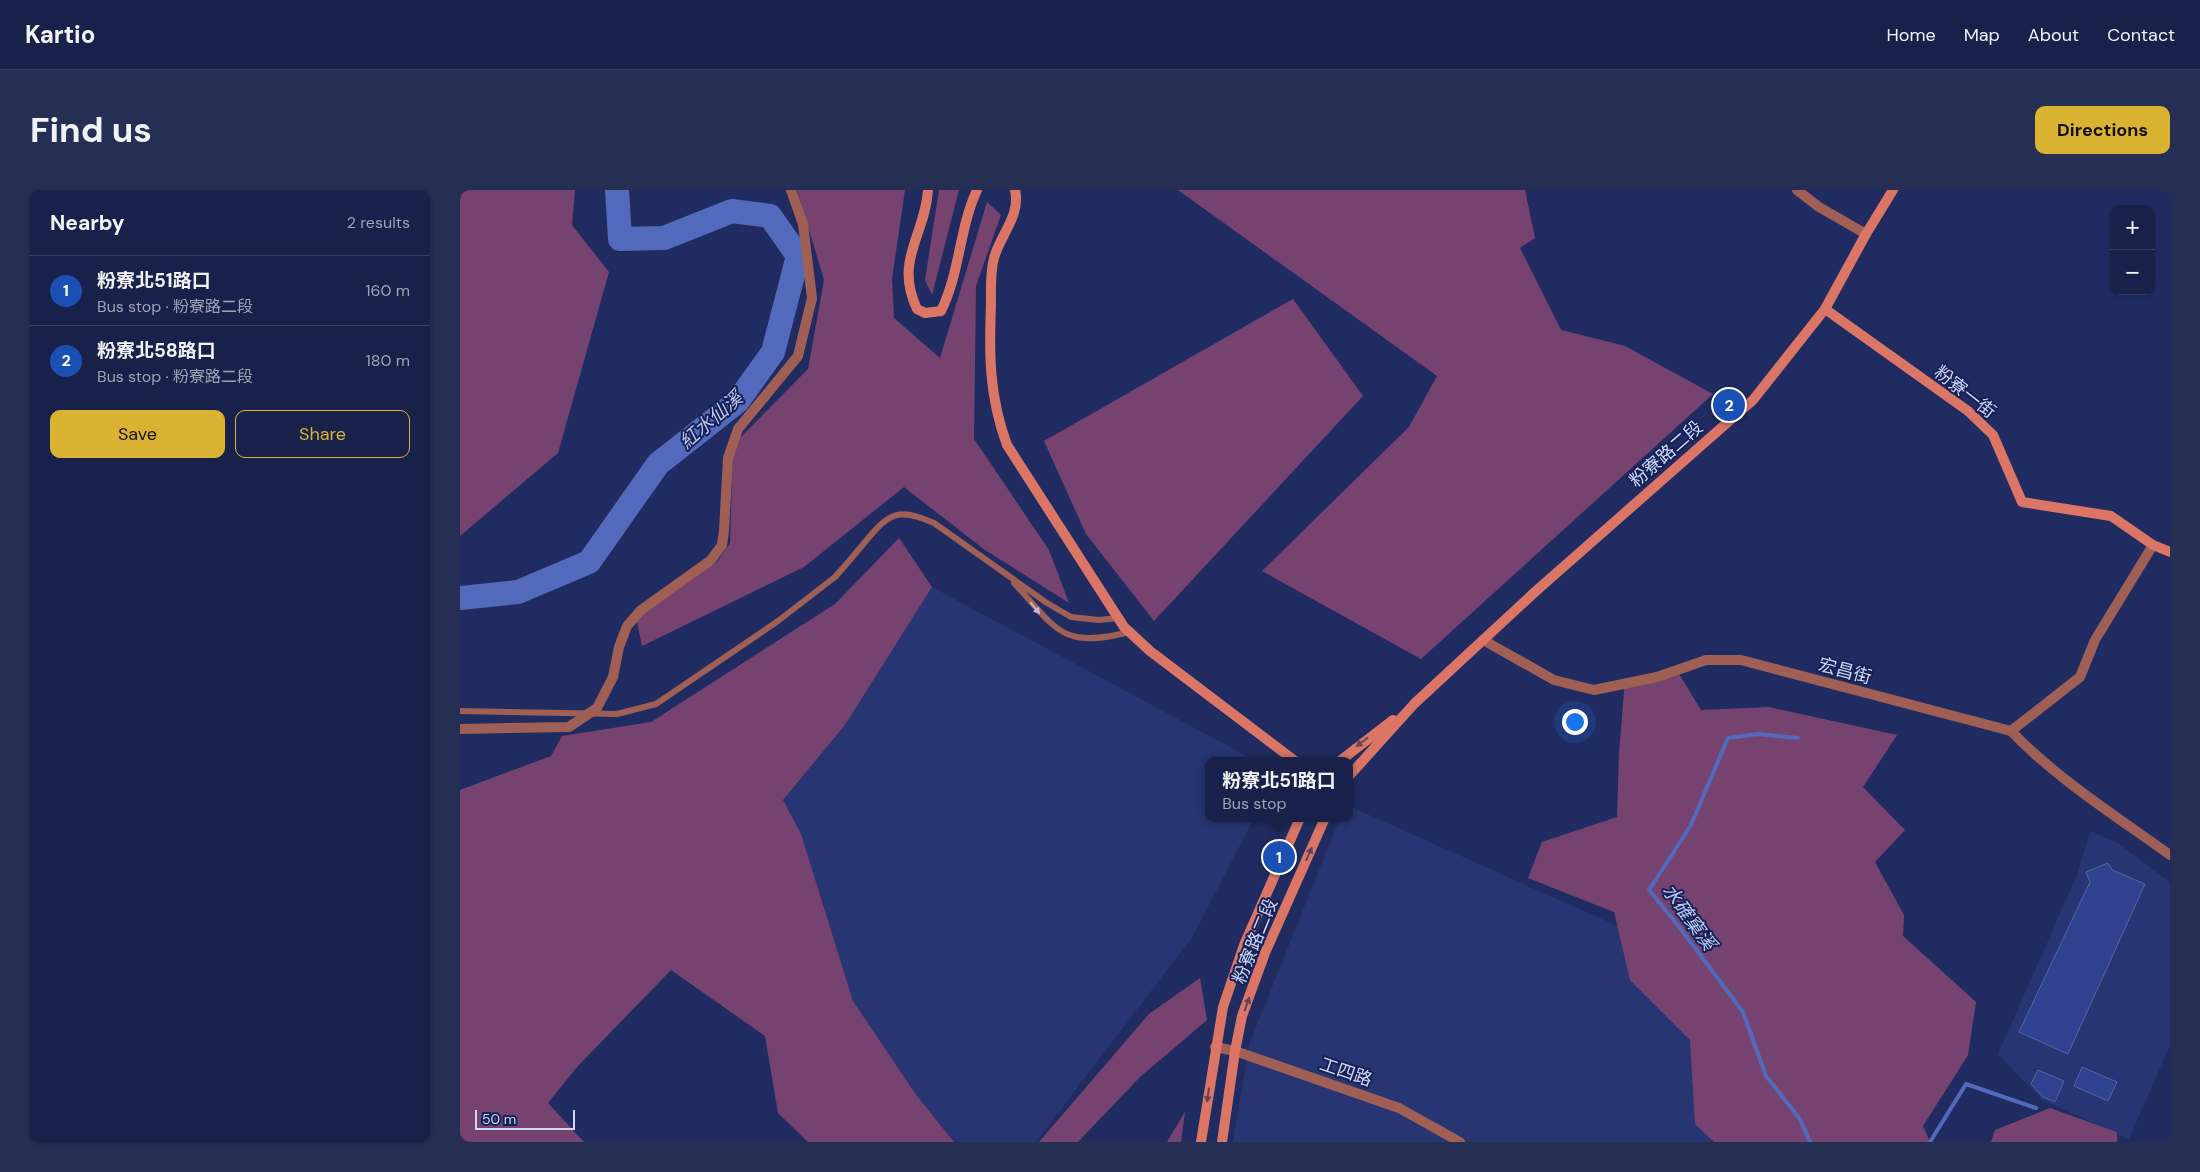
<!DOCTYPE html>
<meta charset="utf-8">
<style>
:root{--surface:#182149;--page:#252e53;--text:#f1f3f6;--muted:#9fa3b4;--line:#363e61;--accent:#dbb333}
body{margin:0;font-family:"DM Sans","Noto Sans TC",sans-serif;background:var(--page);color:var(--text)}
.controls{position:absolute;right:15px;top:15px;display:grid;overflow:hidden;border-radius:10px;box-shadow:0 1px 4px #0004}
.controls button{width:45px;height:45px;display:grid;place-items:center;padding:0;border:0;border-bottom:1px solid var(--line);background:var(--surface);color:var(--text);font:25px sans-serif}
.scale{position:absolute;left:15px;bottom:12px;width:100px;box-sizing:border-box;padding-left:5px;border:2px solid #cdd8f9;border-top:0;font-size:14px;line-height:18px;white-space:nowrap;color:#cdd8f9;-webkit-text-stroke:4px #172156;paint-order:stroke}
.you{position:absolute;left:1114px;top:531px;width:18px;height:18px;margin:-12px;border:4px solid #fff;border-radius:50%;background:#1a73e8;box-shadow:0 0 0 8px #1a73e833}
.badge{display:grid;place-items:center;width:32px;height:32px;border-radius:50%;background:var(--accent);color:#fff;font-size:16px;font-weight:700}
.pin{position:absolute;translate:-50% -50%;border:2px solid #fff;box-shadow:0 1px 5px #0006}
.popup{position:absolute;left:745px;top:567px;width:148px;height:65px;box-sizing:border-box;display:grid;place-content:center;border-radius:10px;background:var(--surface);filter:drop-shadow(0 1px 4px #0005);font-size:16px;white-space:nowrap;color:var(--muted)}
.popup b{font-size:19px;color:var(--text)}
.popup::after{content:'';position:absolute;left:50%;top:100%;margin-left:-10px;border:10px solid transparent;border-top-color:var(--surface)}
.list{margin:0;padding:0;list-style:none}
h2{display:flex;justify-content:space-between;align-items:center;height:65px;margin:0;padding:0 20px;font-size:21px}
h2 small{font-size:16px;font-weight:400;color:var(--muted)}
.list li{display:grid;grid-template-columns:32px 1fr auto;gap:15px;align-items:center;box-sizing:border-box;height:70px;padding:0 20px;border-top:1px solid var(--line)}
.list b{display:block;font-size:19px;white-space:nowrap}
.list p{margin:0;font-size:16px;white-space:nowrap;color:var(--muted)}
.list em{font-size:16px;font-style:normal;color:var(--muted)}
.actions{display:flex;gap:10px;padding:15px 20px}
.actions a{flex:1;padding:11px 0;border:1px solid var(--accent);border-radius:10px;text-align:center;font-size:18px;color:var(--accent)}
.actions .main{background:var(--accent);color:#111}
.map{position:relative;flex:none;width:1710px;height:952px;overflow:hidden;border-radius:10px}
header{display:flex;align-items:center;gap:30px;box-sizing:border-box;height:70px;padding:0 25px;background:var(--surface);border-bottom:1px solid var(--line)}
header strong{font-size:24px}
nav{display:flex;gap:28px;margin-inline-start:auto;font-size:18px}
.intro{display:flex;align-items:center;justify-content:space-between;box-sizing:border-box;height:120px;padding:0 30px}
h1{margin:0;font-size:35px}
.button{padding:12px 22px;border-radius:10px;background:var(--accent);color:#111;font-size:18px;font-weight:700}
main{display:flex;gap:30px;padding:0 30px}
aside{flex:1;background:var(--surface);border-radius:10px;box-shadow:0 1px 4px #0004}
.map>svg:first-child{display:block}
.built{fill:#273572}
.green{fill:#764371}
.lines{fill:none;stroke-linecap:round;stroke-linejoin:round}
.stream{stroke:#5369bb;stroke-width:4}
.river{stroke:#5369bb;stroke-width:24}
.building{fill:#30428f;stroke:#54659f}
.lane{stroke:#9f5f54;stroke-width:6}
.street{stroke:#9f5f54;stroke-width:10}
.secondary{stroke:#db7666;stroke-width:10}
.lane-bridge{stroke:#9f5f54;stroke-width:6}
.oneway{fill:#c2bad0}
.oneway2{fill:#65435c}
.labels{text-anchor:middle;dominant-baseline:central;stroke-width:4;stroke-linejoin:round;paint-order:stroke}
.street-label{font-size:18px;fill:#cdd8f9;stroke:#172156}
.water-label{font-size:19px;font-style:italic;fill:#bac9f5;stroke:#172156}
</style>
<header>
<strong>Kartio</strong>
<nav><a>Home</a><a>Map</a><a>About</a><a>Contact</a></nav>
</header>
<div class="intro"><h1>Find us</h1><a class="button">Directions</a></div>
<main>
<aside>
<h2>Nearby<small>2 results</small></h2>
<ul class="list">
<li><span class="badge" style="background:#1a4fb4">1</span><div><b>粉寮北51路口</b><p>Bus stop · 粉寮路二段</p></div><em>160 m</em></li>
<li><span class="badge" style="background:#1a4fb4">2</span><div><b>粉寮北58路口</b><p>Bus stop · 粉寮路二段</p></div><em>180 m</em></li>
</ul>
<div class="actions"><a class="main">Save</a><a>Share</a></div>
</aside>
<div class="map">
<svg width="1710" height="952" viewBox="0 0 1710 952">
<rect width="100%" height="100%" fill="#202c61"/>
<g class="built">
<path d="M472,397L796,571H749V628H794L733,746L576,952H494L457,906L393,811L341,645L323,610L385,535Z"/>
<path d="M889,616L1207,758L1325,952H773L790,852L880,628H889Z"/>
<path d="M1630,641L1658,653L1710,692V855L1669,949L1582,910L1538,864L1617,685Z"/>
</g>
<g class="green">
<path d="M0,0H115L112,35L149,82L98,263L0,346Z"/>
<path d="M337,0H445L432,89L434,128L480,168L527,12L541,25L516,96L514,249L589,360L609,413L525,360L444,297L344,377L182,456L175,423L257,372L270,353L273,255L348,179L364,90Z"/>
<path d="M479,0H499L472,105L465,90Z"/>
<path d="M718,0H1065L1075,48L1060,58L1101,140L1165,156L1253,204L961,469L802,381L949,237L977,186Z"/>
<path d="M833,109L903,206L694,431L626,344L584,251Z"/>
<path d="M439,348L472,397L385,535L323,610L341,644L393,811L457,906L494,952H348L318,923L305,846L211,780L117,877L88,913L124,952H0V600L91,566L102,546L191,532L375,414Z"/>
<path d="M1218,482L1241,520L1309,517L1437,545L1403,597L1445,640L1415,672L1444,725L1443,746L1516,812L1508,865L1463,936L1470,952H1254L1235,934L1230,850L1170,790L1154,722L1068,688L1082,652L1157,627L1159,563L1165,490Z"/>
<path d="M740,788L747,830L680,887L618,952H579L689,824Z"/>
<path d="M1590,918L1657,942V952H1531L1535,940Z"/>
<path d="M725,922L721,952H707Z"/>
</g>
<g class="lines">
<g class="stream">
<path d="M1338,548L1298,544L1268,548L1231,635L1189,700L1217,734L1283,822L1306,886L1340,929L1350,952"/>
<path d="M1470,952L1506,894L1576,918"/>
</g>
<path class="river" d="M0,408L58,402L129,372L198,274L278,211L313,162L338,66L310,26L272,21L204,48L160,49L157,0"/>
</g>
<g class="building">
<path d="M1648,673L1652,680L1685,694L1608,864L1559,842L1630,692L1626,682Z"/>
<path d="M1622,877L1657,892L1648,911L1614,896Z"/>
<path d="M1578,880L1604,891L1595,912L1583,907L1571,894Z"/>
</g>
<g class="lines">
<g class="lane">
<path d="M375,387C385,376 395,364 405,352C429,323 438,317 474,333L587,413L611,427L639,430L658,428"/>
<path d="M554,393C596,438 601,460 669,442"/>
</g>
<g class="street">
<path d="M1337,0L1359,17L1406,44"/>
<path d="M1023,450L1094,490L1134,500L1197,487L1246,470H1281L1551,541C1597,589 1656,626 1710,665"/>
<path d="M0,539L109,537L137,518L153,487L159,457L167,436L181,420L251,370L262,355L264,341L268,268L278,239L338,166L352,108L343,34L331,0"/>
<path d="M1551,541L1620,487L1635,450L1693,355"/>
<path d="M755,857L775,861L939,918L1000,952"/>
</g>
<g class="secondary">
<path d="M468,0C465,46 434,70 457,119L465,123L481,121C500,83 499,39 517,0"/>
<path d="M555,0C561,26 540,45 534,68C530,82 531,100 531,114C529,165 529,206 547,255L664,437L690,461L835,571"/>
<path d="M1365,119L1508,221L1533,245L1562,312L1651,326L1693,355L1710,362"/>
<path d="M880,571L933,530"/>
<path d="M889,586L954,514L1076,401L1293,210L1365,119L1406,44L1433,0"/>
<path d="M741,952L763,817L784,755L840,628"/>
<path d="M762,952L775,861L782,826L805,763L865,628"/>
</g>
<path class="lane-bridge" d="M0,521L157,524L196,514L318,431L375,387"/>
</g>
<defs><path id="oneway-solid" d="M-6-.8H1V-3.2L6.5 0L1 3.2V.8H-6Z" transform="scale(1.25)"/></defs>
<use class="oneway" href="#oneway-solid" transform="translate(575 418) rotate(50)"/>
<g class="oneway2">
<use href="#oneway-solid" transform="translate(902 552) rotate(143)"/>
<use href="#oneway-solid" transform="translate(849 664) rotate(-66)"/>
<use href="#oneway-solid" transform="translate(787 814) rotate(-70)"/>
<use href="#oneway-solid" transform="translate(748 905) rotate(98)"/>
</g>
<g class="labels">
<g class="street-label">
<text transform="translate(1505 202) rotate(38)">粉寮一街</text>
<text transform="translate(1206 264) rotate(-41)">粉寮路二段</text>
<text transform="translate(1385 481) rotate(15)">宏昌街</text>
<text transform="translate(795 751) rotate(-68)">粉寮路二段</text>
<text transform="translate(886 882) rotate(19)">工四路</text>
</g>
<g class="water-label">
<text transform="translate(251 230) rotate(-41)">紅水仙溪</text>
<text transform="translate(1229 727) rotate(54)">水確窠溪</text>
</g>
</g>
</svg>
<div class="controls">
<button>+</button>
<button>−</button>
</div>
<div class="scale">50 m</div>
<div class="you"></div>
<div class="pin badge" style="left:819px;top:667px;background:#1a4fb4">1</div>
<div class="popup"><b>粉寮北51路口</b>Bus stop</div>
<div class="pin badge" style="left:1269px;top:215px;background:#1a4fb4">2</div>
</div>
</main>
